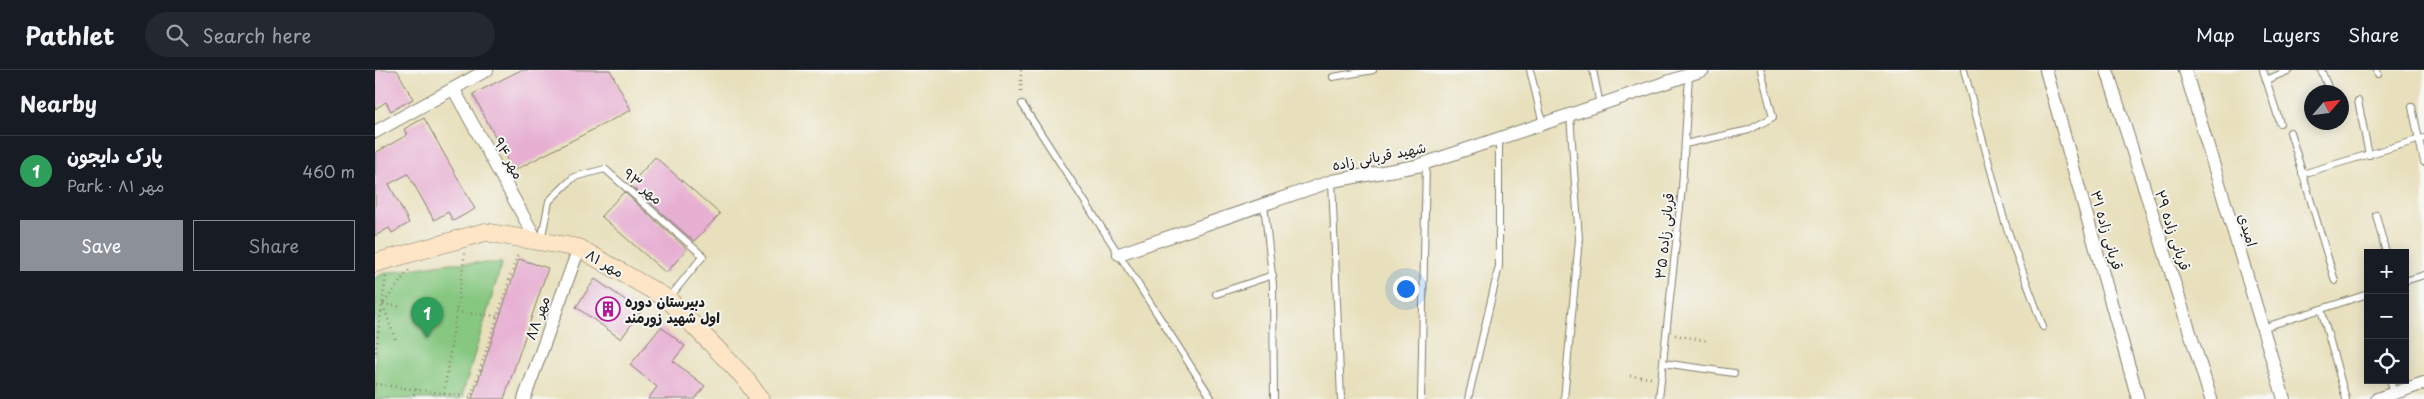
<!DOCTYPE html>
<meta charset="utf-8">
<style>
:root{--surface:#171b24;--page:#242831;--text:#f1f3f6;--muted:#9ea1a6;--line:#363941;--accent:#8c9099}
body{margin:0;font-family:"Playpen Sans","Playpen Sans Arabic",sans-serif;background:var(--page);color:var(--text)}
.controls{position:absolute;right:15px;bottom:15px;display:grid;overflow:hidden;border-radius:0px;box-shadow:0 2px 12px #0003}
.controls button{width:45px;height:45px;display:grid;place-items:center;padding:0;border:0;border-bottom:1px solid var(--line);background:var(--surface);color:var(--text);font:25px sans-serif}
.compass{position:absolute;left:1929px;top:15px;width:45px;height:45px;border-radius:50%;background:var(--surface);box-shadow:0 2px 12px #0003;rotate:62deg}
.you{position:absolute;left:1030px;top:218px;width:18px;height:18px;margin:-12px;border:4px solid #fff;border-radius:50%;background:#1a73e8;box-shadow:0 0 0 8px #1a73e833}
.badge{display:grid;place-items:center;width:32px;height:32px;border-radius:50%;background:var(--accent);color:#fff;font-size:16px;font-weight:700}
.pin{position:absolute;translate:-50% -41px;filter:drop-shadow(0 1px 2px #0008)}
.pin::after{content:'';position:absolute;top:26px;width:18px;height:15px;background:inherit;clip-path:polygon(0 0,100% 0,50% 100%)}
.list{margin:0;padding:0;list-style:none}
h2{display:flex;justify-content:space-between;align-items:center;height:65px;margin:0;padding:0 20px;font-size:21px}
h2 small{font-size:16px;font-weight:400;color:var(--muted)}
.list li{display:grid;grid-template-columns:32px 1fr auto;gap:15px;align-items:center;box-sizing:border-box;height:70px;padding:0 20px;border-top:1px solid var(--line)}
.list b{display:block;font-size:19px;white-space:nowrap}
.list p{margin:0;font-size:16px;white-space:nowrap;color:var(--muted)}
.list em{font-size:16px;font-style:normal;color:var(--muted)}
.actions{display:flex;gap:10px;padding:15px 20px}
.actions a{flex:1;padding:11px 0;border:1px solid var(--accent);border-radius:0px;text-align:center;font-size:18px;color:var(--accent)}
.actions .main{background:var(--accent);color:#fff}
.icon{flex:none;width:28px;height:28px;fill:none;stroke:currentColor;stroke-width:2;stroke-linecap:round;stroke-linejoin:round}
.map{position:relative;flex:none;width:2049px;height:329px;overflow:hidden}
header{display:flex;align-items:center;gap:30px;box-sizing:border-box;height:70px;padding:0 25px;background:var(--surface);border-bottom:1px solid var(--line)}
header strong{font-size:24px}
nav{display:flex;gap:28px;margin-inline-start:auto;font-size:18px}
.search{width:350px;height:45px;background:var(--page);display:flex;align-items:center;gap:12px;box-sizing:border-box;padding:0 18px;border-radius:28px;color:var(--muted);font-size:19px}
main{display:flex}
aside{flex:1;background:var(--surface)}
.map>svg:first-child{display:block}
.green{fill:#87c881;stroke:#52724e}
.building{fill:#e7b0d3}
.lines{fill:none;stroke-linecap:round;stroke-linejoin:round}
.lane-casing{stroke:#827e6c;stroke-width:8}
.street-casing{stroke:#827e6c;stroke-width:14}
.secondary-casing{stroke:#827e6c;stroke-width:19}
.path{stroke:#827e6c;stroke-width:2.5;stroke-dasharray:1 4;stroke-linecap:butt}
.lane{stroke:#fff;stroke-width:6}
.street{stroke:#fff;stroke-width:12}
.secondary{stroke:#fde5c5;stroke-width:18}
.labels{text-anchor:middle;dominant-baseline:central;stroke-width:4;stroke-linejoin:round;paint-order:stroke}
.street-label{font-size:14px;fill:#1c1c1c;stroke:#f6f6f2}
.poi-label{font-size:14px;font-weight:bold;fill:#1c1c1c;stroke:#f6f6f2;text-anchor:start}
</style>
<header>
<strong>Pathlet</strong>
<div class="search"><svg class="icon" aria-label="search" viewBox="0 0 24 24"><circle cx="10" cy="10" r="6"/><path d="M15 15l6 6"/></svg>Search here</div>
<nav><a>Map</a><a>Layers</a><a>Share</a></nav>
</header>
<main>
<aside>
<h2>Nearby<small></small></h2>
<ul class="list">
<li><span class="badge" style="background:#2e9e5b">1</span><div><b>پارک دایجون</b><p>Park · مهر ۸۱</p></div><em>460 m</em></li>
</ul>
<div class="actions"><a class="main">Save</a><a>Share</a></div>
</aside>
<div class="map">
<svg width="2049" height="329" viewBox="0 0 2049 329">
<rect width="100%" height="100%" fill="#f6f6f2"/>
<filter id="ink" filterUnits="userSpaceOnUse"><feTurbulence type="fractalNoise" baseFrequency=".02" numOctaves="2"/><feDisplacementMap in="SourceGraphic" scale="10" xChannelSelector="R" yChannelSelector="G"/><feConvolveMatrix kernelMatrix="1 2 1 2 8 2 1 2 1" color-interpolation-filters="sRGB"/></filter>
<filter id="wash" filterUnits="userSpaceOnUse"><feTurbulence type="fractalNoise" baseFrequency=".0096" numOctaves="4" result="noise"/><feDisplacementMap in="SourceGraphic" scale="20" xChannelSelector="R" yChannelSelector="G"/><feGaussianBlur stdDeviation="1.12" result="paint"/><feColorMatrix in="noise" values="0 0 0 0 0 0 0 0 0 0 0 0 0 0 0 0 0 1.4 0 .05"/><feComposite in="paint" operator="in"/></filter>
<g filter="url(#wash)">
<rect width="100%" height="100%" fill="#e8e0bc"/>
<path class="green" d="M75,193H127L86,329H0V208L10,203Z"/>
<g id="blocks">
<g class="building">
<path d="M0,0H22L38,29L16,41L11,32L0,39Z"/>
<path d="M146,0H235L256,40L138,101L98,24Z"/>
<path d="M49,48L100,139L78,151L73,142L59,150L33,104L14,114L34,153L17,163L14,158L0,166V83L32,65L29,59Z"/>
<path d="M280,87L345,144L319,171L255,115Z"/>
<path d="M249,122L312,179L291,203L226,146Z"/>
<path d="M144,189L173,198L129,329H97Z"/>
<path d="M220,209L266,241L246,269L201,237Z"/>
<path d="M286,257L310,276L298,291L330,316L320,329H273L282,317L255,295Z"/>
</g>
</g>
</g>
<g filter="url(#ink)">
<use href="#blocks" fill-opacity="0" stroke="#827e6c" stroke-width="1"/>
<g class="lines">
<g class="lane-casing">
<g id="lane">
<path d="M1155,0L1168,54"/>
<path d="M1218,0L1225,35"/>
<path d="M1589,0L1630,153L1668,257"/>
<path d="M1888,0L1905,53"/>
<path d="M1946,0L1955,22"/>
<path d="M2002,0L2003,4"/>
<path d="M958,7L998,0"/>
<path d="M1891,10L1915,0"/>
<path d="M1983,31L1994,85"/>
<path d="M647,34L837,329"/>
<path d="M2037,37L2049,92"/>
<path d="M1915,62L1960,211"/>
<path d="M1310,74L1374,60L1398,47L1386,0"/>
<path d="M1927,104L2049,68"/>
<path d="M957,111L966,329"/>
<path d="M889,134L898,214L899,329"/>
<path d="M2001,145L2011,183"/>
<path d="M166,171L174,131L199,107L230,99L328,186L294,228"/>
<path d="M2030,211L2049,205"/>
<path d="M841,224L898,205"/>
<path d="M1946,239L1971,329"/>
<path d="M1887,258L1993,224"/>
<path d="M1288,293L1359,303"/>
<path d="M2015,310L2019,323"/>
<path d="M1046,329L1051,93"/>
<path d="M1093,329L1124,196V69"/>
<path d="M1189,329L1204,169L1195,45"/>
<path d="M1284,329L1307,118L1314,5"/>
</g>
</g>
<g class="street-casing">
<g id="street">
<path d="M1671,0L1763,329"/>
<path d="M1732,0L1836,329"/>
<path d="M1810,0L1909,329"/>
<path d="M79,20L162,171"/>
<path d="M0,62L112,0"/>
<path d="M744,184L957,111L1042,96L1328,0"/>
<path d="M149,329L204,178"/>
<path d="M2002,329L2049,313"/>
</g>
</g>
<g class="secondary-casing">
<path id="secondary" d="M0,193L110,162L204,178L293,229L368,306L385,329"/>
</g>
<g class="path">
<path d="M646,0V25"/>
<path d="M9,233L34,200"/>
<path d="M8,234L27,237"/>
<path d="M8,235L21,271"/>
<path d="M81,242L122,246"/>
<path d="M1300,265L1333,271"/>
<path d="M0,287L11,206"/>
<path d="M1255,306L1277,308"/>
<path d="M0,314L96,327"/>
<path d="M69,323L90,183"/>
<path d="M37,329L41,319"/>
<path d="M95,329L143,183"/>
</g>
<use href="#lane" class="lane"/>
<use href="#street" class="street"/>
<use href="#secondary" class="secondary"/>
</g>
</g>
<defs>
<g id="building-ring" transform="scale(1.25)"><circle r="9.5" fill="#f6f6f2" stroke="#b5179e" stroke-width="1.5"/><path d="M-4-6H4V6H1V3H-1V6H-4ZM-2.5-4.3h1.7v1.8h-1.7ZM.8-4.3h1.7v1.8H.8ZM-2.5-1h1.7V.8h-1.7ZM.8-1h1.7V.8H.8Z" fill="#b5179e"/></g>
</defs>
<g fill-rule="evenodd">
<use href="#building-ring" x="233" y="239"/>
</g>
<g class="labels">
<g class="street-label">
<text transform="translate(1004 86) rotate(-11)">شهید قربانی زاده</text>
<text transform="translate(134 88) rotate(61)">مهر ۹۴</text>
<text transform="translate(268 116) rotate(41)">مهر ۹۳</text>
<text transform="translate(1732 160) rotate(74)">قربانی زاده ۳۱</text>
<text transform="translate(1798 160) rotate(72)">قربانی زاده ۲۹</text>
<text transform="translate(1873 160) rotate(73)">امیدی</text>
<text transform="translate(1289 166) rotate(-84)">قربانی زاده ۳۵</text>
<text transform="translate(230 193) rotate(30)">مهر ۸۱</text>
<text transform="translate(162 248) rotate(-70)">مهر ۸۸</text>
</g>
<g class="poi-label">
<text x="250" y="231">دبیرستان دوره<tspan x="250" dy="16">اول شهید زورمند</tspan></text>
</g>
</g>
</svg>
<div class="controls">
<button>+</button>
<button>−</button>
<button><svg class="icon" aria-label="locate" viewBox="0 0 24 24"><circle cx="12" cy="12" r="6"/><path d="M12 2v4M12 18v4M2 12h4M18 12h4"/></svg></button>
</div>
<svg class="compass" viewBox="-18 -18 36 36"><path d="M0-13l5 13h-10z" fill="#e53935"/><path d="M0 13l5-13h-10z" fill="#9ea1a6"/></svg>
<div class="you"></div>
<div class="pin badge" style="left:52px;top:268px;background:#2e9e5b">1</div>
</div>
</main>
